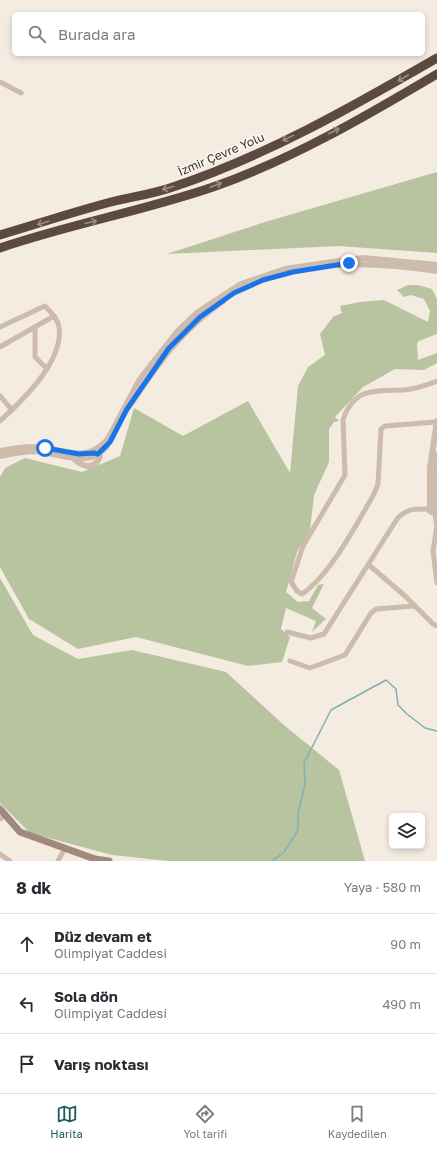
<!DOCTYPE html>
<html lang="tr">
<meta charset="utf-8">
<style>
:root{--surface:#fff;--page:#f7f7f7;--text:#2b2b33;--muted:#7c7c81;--line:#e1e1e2;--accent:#1f5a5e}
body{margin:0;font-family:"Golos Text",sans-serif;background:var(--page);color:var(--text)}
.controls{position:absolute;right:12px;bottom:12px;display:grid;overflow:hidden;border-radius:6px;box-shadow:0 2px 6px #0003}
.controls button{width:36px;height:36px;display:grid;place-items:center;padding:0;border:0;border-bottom:1px solid var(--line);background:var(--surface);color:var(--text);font:20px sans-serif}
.stop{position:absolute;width:12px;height:12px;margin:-9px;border:3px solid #1a73e8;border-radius:50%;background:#fff}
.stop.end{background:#1a73e8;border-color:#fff;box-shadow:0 1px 4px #0008}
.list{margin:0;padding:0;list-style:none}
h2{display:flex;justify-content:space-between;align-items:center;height:52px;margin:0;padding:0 16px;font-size:17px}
h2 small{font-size:13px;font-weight:400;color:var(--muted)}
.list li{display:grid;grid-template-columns:26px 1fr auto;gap:12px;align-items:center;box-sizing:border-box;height:60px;padding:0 16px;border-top:1px solid var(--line)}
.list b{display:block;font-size:15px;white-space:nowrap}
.list p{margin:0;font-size:13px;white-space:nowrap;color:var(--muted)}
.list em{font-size:13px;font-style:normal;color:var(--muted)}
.icon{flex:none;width:22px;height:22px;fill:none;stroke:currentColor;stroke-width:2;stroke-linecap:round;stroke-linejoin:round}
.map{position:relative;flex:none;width:437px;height:861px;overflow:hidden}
.search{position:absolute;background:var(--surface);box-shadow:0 2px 6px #0003;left:12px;right:12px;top:12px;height:44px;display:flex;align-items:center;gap:10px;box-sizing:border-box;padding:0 14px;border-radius:6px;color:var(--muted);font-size:15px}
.sheet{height:232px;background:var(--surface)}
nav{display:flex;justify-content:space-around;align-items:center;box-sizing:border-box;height:56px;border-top:1px solid var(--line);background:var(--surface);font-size:11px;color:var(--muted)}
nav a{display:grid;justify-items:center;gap:2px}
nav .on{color:var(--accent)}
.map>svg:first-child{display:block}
.green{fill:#b8c4a0}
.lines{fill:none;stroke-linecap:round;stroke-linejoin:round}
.stream{stroke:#7fb0b2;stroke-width:1.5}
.minor{stroke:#cdbbac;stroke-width:5}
.tertiary{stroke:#cdbbac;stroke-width:6}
.secondary{stroke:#a18a7d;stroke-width:7}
.motorway{stroke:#5c4a42;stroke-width:9}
.oneway{stroke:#9c8e87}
.route{stroke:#1a73e8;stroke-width:5}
.labels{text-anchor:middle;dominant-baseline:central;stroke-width:3.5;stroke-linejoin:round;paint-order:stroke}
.street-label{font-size:12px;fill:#3b302b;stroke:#fbf5ee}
</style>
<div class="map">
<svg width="437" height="861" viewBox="0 0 437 861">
<rect width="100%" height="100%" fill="#f4ebe1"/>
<g class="green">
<path d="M437,172V253L338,246L167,254L265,222Z"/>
<path d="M408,285H418L432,289L437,299V334L419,341L417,344L418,360L437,353V363L424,370L395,369L363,387L335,417L339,421L334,422L329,429V462L314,495L310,530L297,552L286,592L298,602L309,601L318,585L324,584L312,608L326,619L312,632L316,621L286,608L281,629L290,637L282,662L248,666L136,637L78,649L29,619L0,567V477L5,468L25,458L82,472L120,456L134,408L183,436L248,401L290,473L298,386L308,367L325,355L320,334L333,317L342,313L340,306L360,302L384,300L428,322L430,311L424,299L411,295L404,297L397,290Z"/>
<path d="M0,578L33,635L78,659L132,650L226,672L285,726L339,770L365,861H168L112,855L30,833L0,803Z"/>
</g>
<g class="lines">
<path class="stream" d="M272,861L284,852L298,830V813L305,785L304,763L331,710L386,680L396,689L398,705L407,714L425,728L437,731"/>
<g class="minor">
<path d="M0,82L21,93"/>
<path d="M0,327L45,306C50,312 58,318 59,327C64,361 23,400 0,421"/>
<path d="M35,327V357L47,369"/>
<path d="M0,347L54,316"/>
<path d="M0,396L12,410"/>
<path d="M436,422L385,426L381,429L378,484L374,494C356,525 331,574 302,594L297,591L291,582L303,546L345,475L343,420C354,387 375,391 404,390C414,389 427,385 437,381"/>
<path d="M434,508L437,526L433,551L437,583"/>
<path d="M369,565L405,596L433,624L437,626"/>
<path d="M287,632L311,638L324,634L397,519C407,508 415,509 429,509"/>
<path d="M290,661L310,668L345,655L371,613L376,609L414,606"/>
<path d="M0,819L5,815"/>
<path d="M0,854L10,861"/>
<path d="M58,861L65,848"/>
</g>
<g class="tertiary">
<path d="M235,292C295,258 371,261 437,271"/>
<path d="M128,408C158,364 179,332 223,301"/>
<path d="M437,421L430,468V507L429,510L431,512L434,509L437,454"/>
<path d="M0,451C10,449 23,447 34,447C62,447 85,466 108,439L140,379L176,333L198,312L241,284L285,269L346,260L363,258L437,265"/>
<path d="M0,456C11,454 23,451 34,451C59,452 87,470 107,446"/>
<path d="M73,458C82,467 95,471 100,456L96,453"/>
</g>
<path class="secondary" d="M0,809L20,832L95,859L109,861"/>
<g class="motorway">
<path d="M0,235C37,224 73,212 111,202C131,197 153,194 173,187C266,156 352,107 437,58"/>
<path d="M0,248C70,224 143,211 213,187C291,160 366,116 437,74"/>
</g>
</g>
<defs><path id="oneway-shaft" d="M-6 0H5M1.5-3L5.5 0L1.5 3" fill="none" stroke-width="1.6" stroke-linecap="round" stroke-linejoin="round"/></defs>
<g class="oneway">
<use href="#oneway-shaft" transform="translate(403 78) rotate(150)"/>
<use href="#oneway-shaft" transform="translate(334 131) rotate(-27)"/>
<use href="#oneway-shaft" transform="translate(288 138) rotate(154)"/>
<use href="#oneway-shaft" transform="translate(216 185) rotate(-21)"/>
<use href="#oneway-shaft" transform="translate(168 188) rotate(164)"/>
<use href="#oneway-shaft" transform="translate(91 222) rotate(-14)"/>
<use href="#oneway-shaft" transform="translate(43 223) rotate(163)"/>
</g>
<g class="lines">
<path class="route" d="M45,448L79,454L94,453L98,454L110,442L127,409L169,348L200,317L234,293L263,280L293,272L349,263"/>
</g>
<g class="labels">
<g class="street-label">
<text transform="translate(221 154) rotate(-23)">İzmir Çevre Yolu</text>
</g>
</g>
</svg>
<div class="controls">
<button><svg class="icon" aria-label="layers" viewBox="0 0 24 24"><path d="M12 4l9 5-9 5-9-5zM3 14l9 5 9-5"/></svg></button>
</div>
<div class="stop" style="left:45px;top:448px"></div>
<div class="stop end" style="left:349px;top:263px"></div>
<div class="search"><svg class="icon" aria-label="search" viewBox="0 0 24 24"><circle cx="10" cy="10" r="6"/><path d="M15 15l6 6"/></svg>Burada ara</div>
</div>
<section class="sheet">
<h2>8 dk<small>Yaya · 580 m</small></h2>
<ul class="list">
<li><svg class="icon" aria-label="ahead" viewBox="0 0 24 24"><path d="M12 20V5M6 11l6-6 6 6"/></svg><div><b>Düz devam et</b><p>Olimpiyat Caddesi</p></div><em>90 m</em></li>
<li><svg class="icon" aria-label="left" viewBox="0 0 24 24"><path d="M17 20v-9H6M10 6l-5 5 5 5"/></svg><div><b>Sola dön</b><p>Olimpiyat Caddesi</p></div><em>490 m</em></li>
<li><svg class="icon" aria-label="arrive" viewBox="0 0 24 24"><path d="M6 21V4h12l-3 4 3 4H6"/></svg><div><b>Varış noktası</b></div></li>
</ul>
</section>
<nav>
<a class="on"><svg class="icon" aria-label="map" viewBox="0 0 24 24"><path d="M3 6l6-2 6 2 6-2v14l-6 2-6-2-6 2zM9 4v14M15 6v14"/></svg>Harita</a>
<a><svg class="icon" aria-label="directions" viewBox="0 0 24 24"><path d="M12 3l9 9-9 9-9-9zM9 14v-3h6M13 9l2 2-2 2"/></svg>Yol tarifi</a>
<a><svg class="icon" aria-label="saved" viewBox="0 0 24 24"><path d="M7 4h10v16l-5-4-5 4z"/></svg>Kaydedilen</a>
</nav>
